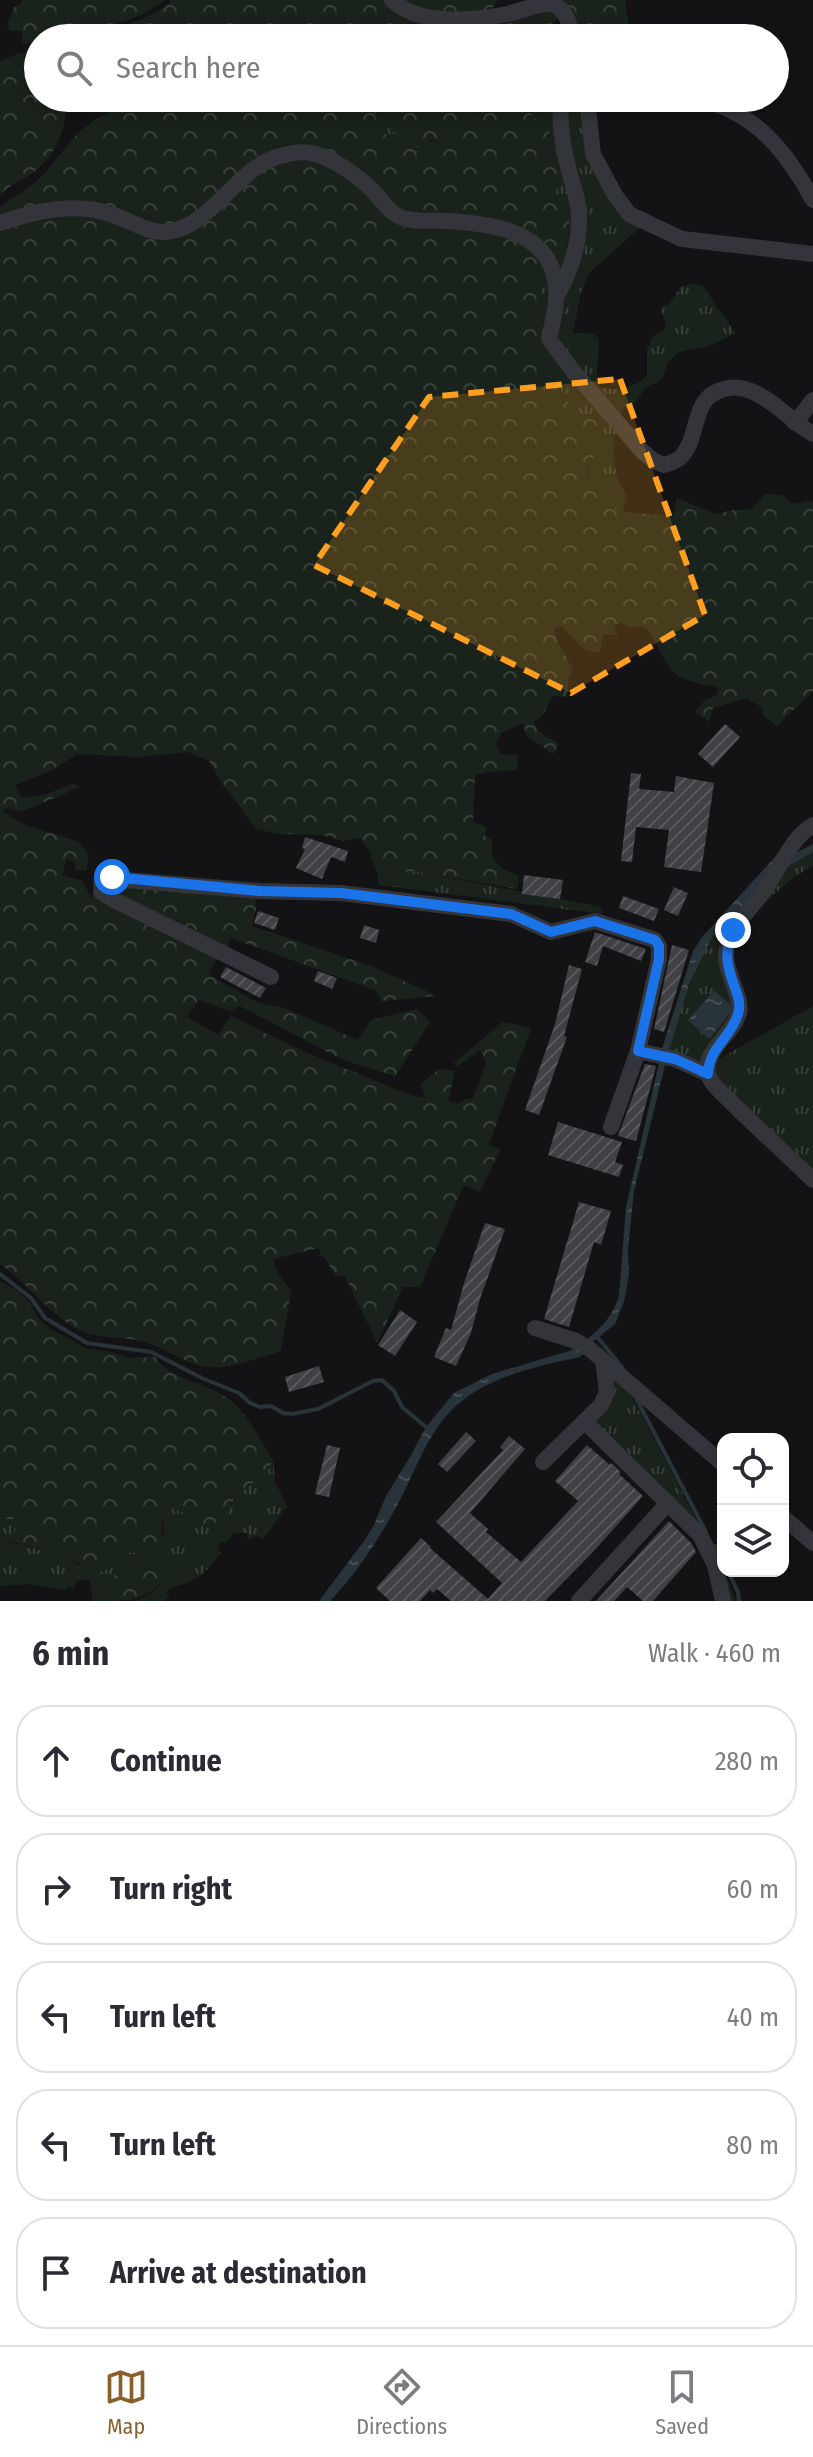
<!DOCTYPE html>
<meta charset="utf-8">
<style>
:root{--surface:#fff;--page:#f2f2f3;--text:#2b2b33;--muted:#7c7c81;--line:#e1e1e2;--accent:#8a5f2a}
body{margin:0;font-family:"Fira Sans Condensed",sans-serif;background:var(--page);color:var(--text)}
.controls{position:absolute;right:24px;bottom:24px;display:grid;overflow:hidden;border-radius:16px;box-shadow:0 4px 12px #0003}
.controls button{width:72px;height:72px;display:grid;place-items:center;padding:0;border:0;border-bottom:2px solid var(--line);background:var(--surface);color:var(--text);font:40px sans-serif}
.stop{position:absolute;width:24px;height:24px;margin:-18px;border:6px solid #1a73e8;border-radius:50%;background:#fff}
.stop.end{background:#1a73e8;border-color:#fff;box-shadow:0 2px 8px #0008}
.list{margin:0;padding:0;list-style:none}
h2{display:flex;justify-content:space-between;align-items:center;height:104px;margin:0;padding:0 32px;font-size:34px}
h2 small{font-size:26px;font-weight:400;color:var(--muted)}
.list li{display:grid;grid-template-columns:52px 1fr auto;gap:24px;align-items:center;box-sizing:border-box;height:112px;margin:0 16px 16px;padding:0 16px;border:2px solid var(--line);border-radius:32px}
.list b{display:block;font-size:30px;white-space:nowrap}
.list em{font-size:26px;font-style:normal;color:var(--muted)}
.icon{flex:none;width:44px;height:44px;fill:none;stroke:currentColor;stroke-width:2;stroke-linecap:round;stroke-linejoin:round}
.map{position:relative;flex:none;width:813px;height:1601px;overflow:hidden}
.search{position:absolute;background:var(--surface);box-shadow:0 4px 12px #0003;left:24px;right:24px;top:24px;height:88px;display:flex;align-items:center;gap:20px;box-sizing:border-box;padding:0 28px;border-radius:44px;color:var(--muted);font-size:30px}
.sheet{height:744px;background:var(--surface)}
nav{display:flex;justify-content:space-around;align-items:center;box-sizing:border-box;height:112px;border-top:2px solid var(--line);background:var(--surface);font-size:22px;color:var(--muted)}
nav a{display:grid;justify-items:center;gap:4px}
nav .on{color:var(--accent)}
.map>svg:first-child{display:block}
.grass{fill:url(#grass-tufts)}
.forest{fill:url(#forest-crowns)}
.water{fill:url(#water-ripples)}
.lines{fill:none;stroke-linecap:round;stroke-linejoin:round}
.stream{stroke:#28333a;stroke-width:4}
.building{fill:url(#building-hatch)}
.street{stroke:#33353a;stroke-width:16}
.route{stroke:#1a73e8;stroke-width:10}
.marked{fill:#ff9f20;fill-opacity:0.2;stroke:#ff9f20;stroke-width:6;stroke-dasharray:16 10;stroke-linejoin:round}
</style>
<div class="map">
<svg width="813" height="1601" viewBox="0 0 813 1601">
<defs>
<pattern id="grass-tufts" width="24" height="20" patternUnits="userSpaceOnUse" patternTransform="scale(2)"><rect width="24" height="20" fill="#1a231b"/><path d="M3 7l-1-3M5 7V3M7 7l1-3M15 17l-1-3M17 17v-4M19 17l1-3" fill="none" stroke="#38403a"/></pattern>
<pattern id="forest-crowns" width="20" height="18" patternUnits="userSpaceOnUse" patternTransform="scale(2)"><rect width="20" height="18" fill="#1a231b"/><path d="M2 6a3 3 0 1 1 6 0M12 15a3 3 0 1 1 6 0" fill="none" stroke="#38403a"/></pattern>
<pattern id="water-ripples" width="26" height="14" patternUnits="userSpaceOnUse" patternTransform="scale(2)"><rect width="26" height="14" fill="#28333a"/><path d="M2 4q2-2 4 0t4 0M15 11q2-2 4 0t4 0" fill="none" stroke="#444e54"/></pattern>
<pattern id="building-hatch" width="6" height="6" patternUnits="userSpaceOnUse" patternTransform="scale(2)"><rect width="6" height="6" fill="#3f4145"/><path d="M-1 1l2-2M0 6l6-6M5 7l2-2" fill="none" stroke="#585a5e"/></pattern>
</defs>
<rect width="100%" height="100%" fill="#131315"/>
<g class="grass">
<path d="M371,98H377L379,112L430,142C453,131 476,123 485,98H491C489,103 487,111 484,116C479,124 467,129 459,134C417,158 377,151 371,98Z"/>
<path d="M536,98H559L578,217L561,276L555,266C562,257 570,242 569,229C568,208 544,201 562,180L558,163L546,161L540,154L541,145L544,141L540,123L529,112L530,104Z"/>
<path d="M565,98H583L589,155L643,225L590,272L581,292L573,333L594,334L599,339L597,373L598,385C614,393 635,388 647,376V350L653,336L663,331L666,324L660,307L668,305L681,287L692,284L703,286L735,333L712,345L679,352L668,362L662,379L645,388L634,404L624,407L619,418L552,338L574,273L577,185Z"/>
<path d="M537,252L549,268L546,340L618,426C610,449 613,475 627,496L623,512L611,508L609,495C604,492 596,488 592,483C584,472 592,431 594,416L581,414L567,402L541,353L543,307Z"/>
<path d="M813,852V865L793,878L742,922L781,871Z"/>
<path d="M415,871L601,907L602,914L379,885L377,873Z"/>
<path d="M758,889L720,967L722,977L736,1011L701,1062L669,1051C680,1014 688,972 710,939C723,921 743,905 758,889Z"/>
<path d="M813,1006V1175L718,1085L710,1064Z"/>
<path d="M611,1375L631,1390L633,1399L723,1571H725L735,1601H728L717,1563L596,1422Z"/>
<path d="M273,1460L275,1481L287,1507C276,1518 274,1529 262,1539L256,1536L248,1540L247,1533H234L226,1543L221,1542L217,1547L221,1553C213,1564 204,1575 191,1581C180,1587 178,1582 166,1592L169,1598L164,1601H136L150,1594L161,1584L156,1555L164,1533L162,1513L171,1508L188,1513L197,1521L232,1505C242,1482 262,1481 273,1460Z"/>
<path d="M0,1519H21L10,1542L63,1556L76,1564L104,1572L118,1555L135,1552L139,1565C124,1574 107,1585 99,1601H91L93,1595L89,1580L77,1581L73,1589L68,1586L67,1590L29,1584L0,1586Z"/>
</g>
<g class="forest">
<path d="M22,0H165C134,26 87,29 49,38H38V41L23,44L22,31H10L7,25L14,7L22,3Z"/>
<path d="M170,0H389L471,26L443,38H105L104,31C129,24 151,18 171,2Z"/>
<path d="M397,0H498L489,13L439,14Z"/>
<path d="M550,0H625L630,38H576Z"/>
<path d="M549,6L563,16L548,26L547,38H489L488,29L492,18Z"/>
<path d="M38,50V98H65C70,125 54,159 31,174C18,183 13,182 0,195V61L20,53Z"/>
<path d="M182,98H371C377,151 418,158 459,134C467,129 479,124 484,116C487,111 489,103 491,98H536L530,104L529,112L540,123L548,124L550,137L541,145L540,154L547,161L558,163L562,180L557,186L555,198L560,206L566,205L570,209C570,230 568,250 555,266L532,240L401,214L340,161L278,153L187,222L161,229L109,210L0,220V207C13,197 29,188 41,177C57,161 69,139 88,125C112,107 142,96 170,109L180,104Z"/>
<path d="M377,98H485C468,145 383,165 377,98Z"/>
<path d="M309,155L337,166L385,209L494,228L537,252L543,307L541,354L568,402L581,414L594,416L602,421L598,431L592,437L599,443L600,451C576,470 590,481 609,495L611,508L623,512L673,516L677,498L716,514L734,510H750L765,494L782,495C792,505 797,505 810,500L813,502V691L777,726L763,716L762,707L746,698L713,708L709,722L695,712L704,701L717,695L719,688C707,684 693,683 682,678C664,669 658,640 645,627H628L621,622L614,626L618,635L603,634L600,653L586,651L560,625L554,629L557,641L573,669L569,677L567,697L553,696L542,716L534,722L539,732L559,744L553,754L526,735L523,723L501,733L496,744L501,754L517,755V770L486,772L475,775L473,822L486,827L485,836L492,840C489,861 500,870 519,876L517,889L415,871L377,873L369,850L360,838L344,841L321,835L280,834L256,829L219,779L209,761L188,752L139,757L78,754L50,771L15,785L22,798L47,794L72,784L80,787L21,812L8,808L2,811L25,825L79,842L89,855L86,871L75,870V862L66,860L62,875L83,881L89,894L130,917L219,956L208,974L258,1003L284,1008L358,1040L371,1020L417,1009L430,1022L395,1076L343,1060L240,1006L230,1011L199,1000L187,1017L218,1035L231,1016L303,1051L410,1095L426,1098L421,1084L439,1069L455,1071L448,1101L459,1104L466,1099L473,1098L486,1063L480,1050L458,1066L454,1063L503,1022L531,1028L489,1144L500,1150L480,1192L464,1185L420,1287H403L377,1343C367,1320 355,1299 345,1276H335L326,1259L321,1256L319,1248L273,1259L276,1270L291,1292L281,1351C257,1358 222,1373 197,1365C176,1358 158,1343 135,1340C114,1336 94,1339 75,1328C47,1311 27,1283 0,1264V226L69,211L176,233L262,167Z"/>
<path d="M109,884L255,895L256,909L252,926L371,966L437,996L382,1001L377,991L231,938L226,951L107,890Z"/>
<path d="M0,1281L18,1291L30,1303L38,1318L51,1329L87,1349L111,1352L129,1358L155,1357C174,1384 214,1382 237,1406C251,1421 262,1443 273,1460L267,1472L236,1496L226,1514L211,1527C197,1521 186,1513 171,1508L162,1513V1546L156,1555L169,1572C149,1601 132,1601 99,1601L109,1587L111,1576L124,1574L139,1565L135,1552L118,1555L104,1572L94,1571L63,1556L10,1541L20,1519H0Z"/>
</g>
<g class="water">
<path d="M813,844V852L770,877L712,937L689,984L669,1051L662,1049L693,951L703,936L774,858L792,855Z"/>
<path d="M714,990L734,1008L709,1039L688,1020Z"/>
<path d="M660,1059L666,1061L634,1191L628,1249L629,1274L624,1302L615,1324L590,1344L586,1340C602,1328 614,1314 619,1295L626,1207Z"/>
<path d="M578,1346L587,1351L580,1357C538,1366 489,1376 456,1406C428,1431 417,1468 400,1500C381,1536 358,1572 330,1601H319L364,1541L374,1525L386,1496L410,1457L426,1427L454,1393L492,1374L569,1351Z"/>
</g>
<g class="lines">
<g class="stream">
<path d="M0,1274L31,1298L45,1318L87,1343L151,1352L204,1379L239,1393L250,1403L260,1407L271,1406L283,1413L292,1414L318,1409L373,1381L382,1380L394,1391L402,1407L426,1427"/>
<path d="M598,1338L622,1367"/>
<path d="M636,1398L706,1532"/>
<path d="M715,1546L723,1562"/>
<path d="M728,1571L738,1592L739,1601"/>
</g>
</g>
<g class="building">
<path d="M725,724L740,737L713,767L698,754Z"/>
<path d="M631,773L641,774L639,789L674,792L676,776L714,783L701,872L664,867L669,830L636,827L632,862L621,861Z"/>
<path d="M305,837L348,851L345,862L331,857L322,879L296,868L305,849L302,848Z"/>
<path d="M524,875L563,880L560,899L522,894Z"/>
<path d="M674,887L688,893L678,916L664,910Z"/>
<path d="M623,896L659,909L654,921L619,908Z"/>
<path d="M258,911L279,918L275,930L254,923Z"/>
<path d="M364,925L379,930L376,943L360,938Z"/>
<path d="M595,932L646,949L641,961L603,946L597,966L585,962Z"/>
<path d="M672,945L689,950L664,1032L654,1029Z"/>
<path d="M569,965L582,969L564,1036L567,1037L539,1115L525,1110L555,1024Z"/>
<path d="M226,967L266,988L260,998L220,977Z"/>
<path d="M318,971L337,978L332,989L314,981Z"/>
<path d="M645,1064L656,1066L636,1141L618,1136Z"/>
<path d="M558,1122L622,1142L615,1162L623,1165L619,1177L548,1155Z"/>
<path d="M579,1202L611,1211L601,1245L594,1242L569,1327L544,1319Z"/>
<path d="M485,1223L505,1229L480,1299L471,1333L456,1366L434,1357L446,1328L451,1330L464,1283Z"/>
<path d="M400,1310L417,1322L395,1356L378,1345Z"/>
<path d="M319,1366L324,1382L289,1392L285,1377Z"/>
<path d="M466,1432L476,1441L447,1472L438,1464Z"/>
<path d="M509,1436L525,1449L470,1513L488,1529L486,1532L521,1562L578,1501L555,1481L587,1445L610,1465L611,1463L621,1472L619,1474L643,1496L593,1552L545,1601H451L437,1589L433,1593L430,1590L420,1601H390L376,1588L421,1538L431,1547L430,1548L488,1599L502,1583L436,1522L503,1450L500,1447Z"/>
<path d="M327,1445L340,1448L329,1497L315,1494Z"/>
<path d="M669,1521L692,1544L696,1552L653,1601H643L627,1587L614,1601H596Z"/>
</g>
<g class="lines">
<g class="street">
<path d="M392,0C419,26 472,21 507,14C518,12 539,3 549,4C566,6 570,25 572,38"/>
<path d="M587,98L593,154L615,195L629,214L682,239L813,254"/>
<path d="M632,98L638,102L671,98"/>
<path d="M696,98C755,112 785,149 813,200"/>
<path d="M0,223C35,211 77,201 113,215C129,220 148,233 165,232C211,229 236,167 280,156C288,154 302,151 310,153C331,156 358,176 372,190C381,199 387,210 398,216C411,223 431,220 446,221C487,223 545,229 555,279C559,299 553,320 549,339L573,371L642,451L654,461L664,465C670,463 677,461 681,457C700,437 691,399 721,390C731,386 741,387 751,391C774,400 792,422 813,434"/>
<path d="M557,296C570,272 579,247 579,220C580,204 573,186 569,171C563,148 559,122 561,98"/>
<path d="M795,423L813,400"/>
<path d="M813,825C792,836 777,873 763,892C753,906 741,917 733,931C729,938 727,946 726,954C725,973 743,997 739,1013C733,1035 700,1052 709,1077C713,1086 722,1093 729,1100C756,1127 785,1153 813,1180"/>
<path d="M271,977L114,900L101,892L102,878L260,891L341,893L511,914L551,932L595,921L655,940L659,946V959L638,1051L611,1127"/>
<path d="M638,1051L675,1059L708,1074"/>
<path d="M535,1328L576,1341L591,1350L723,1464"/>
<path d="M585,1422L700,1535L715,1565L723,1601"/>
<path d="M543,1462L601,1405L607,1392L603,1360"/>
<path d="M783,1517L813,1543"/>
<path d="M579,1601L668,1503"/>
</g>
</g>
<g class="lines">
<path class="route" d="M112,877L260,891L341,893L511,914L551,932L595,921L655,940L659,946V959L638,1051L675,1059L708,1074C709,1047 731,1038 738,1014C746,992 715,970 733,930"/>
</g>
<path class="marked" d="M620,379L705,615L571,693L314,565L429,397Z"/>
</svg>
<div class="controls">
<button><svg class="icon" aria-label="locate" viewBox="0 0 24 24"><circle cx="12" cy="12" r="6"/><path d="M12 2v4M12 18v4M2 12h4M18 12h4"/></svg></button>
<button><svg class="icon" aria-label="layers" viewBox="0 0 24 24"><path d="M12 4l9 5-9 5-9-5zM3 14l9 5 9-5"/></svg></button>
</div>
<div class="stop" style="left:112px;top:877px"></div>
<div class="stop end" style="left:733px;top:930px"></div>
<div class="search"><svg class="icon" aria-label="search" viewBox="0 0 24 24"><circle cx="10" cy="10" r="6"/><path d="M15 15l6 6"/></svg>Search here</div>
</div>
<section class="sheet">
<h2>6 min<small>Walk · 460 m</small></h2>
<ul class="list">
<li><svg class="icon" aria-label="ahead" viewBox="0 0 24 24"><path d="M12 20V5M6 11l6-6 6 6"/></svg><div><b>Continue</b></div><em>280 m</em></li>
<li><svg class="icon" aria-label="right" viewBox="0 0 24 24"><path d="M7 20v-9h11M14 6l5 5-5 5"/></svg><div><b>Turn right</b></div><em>60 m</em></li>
<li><svg class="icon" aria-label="left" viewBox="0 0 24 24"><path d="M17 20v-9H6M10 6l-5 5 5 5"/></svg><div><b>Turn left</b></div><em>40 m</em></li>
<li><svg class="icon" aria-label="left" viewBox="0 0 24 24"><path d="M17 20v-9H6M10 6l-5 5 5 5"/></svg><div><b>Turn left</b></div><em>80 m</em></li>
<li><svg class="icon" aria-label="arrive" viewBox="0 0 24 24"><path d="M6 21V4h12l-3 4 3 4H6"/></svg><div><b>Arrive at destination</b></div></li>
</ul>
</section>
<nav>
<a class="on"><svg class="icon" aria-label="map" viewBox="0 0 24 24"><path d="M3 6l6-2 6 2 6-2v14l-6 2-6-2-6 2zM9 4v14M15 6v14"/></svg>Map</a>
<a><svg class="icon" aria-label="directions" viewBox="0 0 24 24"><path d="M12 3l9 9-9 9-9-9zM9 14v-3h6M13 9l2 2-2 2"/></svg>Directions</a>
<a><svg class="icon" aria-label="saved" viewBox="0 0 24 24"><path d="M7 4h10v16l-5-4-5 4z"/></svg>Saved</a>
</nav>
